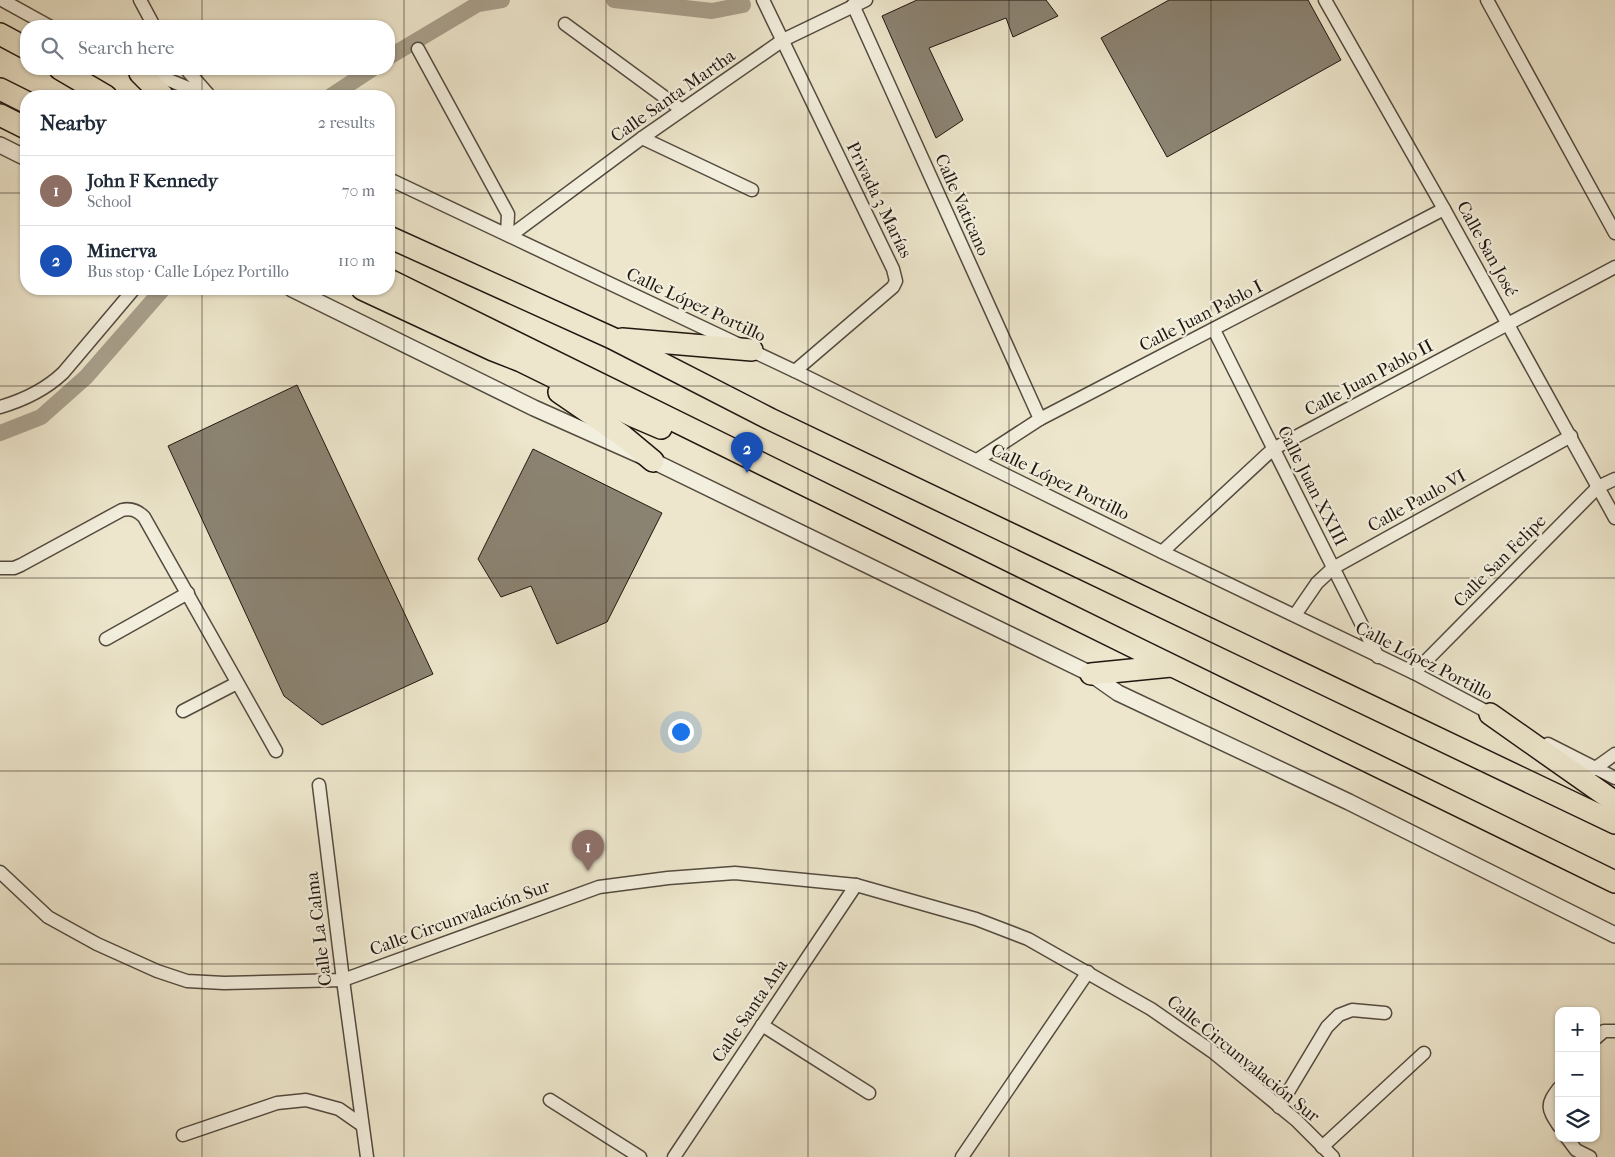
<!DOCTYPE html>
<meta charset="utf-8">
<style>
:root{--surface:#fff;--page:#f6f6f7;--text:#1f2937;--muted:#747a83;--line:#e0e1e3;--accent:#ea580c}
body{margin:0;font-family:"IM FELL French Canon",serif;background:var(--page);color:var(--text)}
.controls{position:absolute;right:15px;bottom:15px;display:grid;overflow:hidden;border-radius:10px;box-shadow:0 1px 4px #0004}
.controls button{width:45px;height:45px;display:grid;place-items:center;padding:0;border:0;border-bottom:1px solid var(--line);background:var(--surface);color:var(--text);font:25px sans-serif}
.you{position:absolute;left:680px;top:731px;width:18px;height:18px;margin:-12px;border:4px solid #fff;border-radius:50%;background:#1a73e8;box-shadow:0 0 0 8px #1a73e833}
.badge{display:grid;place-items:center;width:32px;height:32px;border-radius:50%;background:var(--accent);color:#fff;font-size:16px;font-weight:700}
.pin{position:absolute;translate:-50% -41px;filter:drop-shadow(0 1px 2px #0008)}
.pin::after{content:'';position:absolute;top:26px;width:18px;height:15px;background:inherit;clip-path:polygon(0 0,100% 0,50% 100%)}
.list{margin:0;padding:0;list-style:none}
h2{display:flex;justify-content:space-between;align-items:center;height:65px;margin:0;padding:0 20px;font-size:21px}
h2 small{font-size:16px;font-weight:400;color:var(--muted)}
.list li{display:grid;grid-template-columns:32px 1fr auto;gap:15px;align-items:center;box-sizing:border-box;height:70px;padding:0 20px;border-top:1px solid var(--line)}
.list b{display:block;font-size:19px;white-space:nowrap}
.list p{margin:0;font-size:16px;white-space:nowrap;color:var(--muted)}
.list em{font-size:16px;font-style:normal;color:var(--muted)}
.icon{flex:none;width:28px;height:28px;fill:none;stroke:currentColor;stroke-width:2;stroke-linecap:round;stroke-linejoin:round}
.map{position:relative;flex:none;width:1615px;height:1157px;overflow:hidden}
.search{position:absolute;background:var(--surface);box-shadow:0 1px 4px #0004;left:20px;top:20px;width:375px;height:55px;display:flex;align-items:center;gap:12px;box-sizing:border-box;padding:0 18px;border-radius:20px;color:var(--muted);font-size:19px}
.panel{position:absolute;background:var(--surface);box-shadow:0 1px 4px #0004;left:20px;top:90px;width:375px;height:205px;border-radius:20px}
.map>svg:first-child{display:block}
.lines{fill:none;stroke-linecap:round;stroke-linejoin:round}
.canal{stroke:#a8a08c;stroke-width:16}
.building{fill:#8b8372;stroke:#211710}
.minor-casing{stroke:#544b3f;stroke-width:15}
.tertiary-casing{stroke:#544b3f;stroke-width:18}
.trunk-casing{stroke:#211710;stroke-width:24}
.minor{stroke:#f3efde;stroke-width:12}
.tertiary{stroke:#f3efde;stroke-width:15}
.trunk{stroke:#ede6cc;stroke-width:21}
.grid{fill:none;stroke:#211710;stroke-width:1;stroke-opacity:0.55}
.labels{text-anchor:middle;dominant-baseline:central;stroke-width:4.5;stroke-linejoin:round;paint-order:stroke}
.street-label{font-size:18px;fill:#211710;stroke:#f3efde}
</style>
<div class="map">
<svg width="1615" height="1157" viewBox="0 0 1615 1157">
<rect width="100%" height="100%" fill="#ede6cc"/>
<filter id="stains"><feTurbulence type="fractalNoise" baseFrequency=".004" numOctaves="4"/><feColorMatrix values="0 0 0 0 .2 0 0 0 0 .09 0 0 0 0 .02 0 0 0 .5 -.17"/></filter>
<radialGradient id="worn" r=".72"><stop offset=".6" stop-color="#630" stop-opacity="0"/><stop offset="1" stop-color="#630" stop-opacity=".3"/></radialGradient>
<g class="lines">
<g class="canal">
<path d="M614,0L712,11L743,5"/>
<path d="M389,57L478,4L502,0"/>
<path d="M331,96L372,69"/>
<path d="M0,433L41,417L86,377L163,289"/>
</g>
</g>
<g class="building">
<path d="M917,0H1046L1058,16L1013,37L1006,18L929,48L963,120L936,138L882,16Z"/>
<path d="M1169,0H1308L1341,60L1167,157L1101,38Z"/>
<path d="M297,385L433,674L322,725L284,696L168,446Z"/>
<path d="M533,449L662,513L607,622L557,644L531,586L501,597L478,559Z"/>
</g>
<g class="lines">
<g class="minor-casing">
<g id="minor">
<path d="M2,0L49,26"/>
<path d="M140,0L154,26"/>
<path d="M763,0L893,269L896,281L893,287L795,371"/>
<path d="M1325,0L1444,209L1615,518"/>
<path d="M1487,0L1615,233"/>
<path d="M853,5L1040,419"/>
<path d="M565,24L682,110"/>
<path d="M418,49L508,214L507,234"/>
<path d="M186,69L208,94"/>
<path d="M154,74L208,96"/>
<path d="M642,138L752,190"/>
<path d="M389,179L801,374L1162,552L1414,673L1495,716"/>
<path d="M510,236L642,138L783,40L866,0"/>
<path d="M1214,330L1378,657"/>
<path d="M0,407C24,400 45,390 63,373L134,289"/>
<path d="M977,460L1040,419L1444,209"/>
<path d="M1162,552L1273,449L1615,267"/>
<path d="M0,568H14L21,565L122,510C131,508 137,510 144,517L276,751"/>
<path d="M1295,615L1317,583L1333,568L1571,436"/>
<path d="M106,639L188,593"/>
<path d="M1414,673L1598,487L1615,479"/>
<path d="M183,711L237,683"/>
<path d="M1548,744L1615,778"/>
<path d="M1594,769L1615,754"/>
<path d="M319,785L343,980L367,1157"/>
<path d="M0,872L48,917L97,944L157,971L187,981L224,983L343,980L599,887L668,878L735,873L856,885L976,919L1028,939L1151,1009L1213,1052L1296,1120L1333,1157"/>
<path d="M762,1025L869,1093"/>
<path d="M1596,1038L1604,1031H1615"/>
<path d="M1559,1088C1546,1105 1547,1108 1559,1126"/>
<path d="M550,1100L640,1157"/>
<path d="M1279,1107L1327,1027L1339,1015L1352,1010L1385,1013"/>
<path d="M183,1135L277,1103L306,1100L339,1109L362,1125"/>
<path d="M1567,1138L1576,1150L1590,1157"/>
<path d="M1322,1147L1424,1053"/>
<path d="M674,1157L856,885"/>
<path d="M962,1157L1088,972"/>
</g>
</g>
<g class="tertiary-casing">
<g id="tertiary">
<path d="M0,145L26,158"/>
<path d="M292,289L534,408L653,461L1091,674L1118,693L1349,802L1615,935"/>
</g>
</g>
<g class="trunk-casing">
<g id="trunk">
<path d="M0,34L26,48"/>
<path d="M60,69L106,96"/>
<path d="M140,73L163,96"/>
<path d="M0,89L26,102"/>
<path d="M0,115L26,128"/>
<path d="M389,237L612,338L770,419L1615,823"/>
<path d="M389,280L1140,650L1615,882"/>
<path d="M362,289L493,350L521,361L633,416L661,428"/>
<path d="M622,339L752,350"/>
<path d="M559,392L623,436L653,461"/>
<path d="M1091,674L1171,666"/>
<path d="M1490,714L1615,802"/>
</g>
</g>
<use href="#minor" class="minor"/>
<use href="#tertiary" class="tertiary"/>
<use href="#trunk" class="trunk"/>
</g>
<path class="grid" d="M202,0V26M404,0V1157M606,0V1157M808,0V1157M1009,0V1157M1211,0V1157M1413,0V1157M202,69V96M0,193H26M389,193H1615M202,289V1157M0,386H1615M0,578H1615M0,771H1615M0,964H1615"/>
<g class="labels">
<g class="street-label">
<text transform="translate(673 96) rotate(-35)">Calle Santa Martha</text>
<text transform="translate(879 200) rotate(64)">Privada 3 Marías</text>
<text transform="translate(962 205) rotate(66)">Calle Vaticano</text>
<text transform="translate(1487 249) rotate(61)">Calle San José</text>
<text transform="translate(696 305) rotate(25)">Calle López Portillo</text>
<text transform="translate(1201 316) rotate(-27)">Calle Juan Pablo I</text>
<text transform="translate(1369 378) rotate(-28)">Calle Juan Pablo II</text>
<text transform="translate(1060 482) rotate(26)">Calle López Portillo</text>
<text transform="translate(1312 486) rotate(63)">Calle Juan XXIII</text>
<text transform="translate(1417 501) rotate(-29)">Calle Paulo VI</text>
<text transform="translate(1500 561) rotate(-45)">Calle San Felipe</text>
<text transform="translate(1424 661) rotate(27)">Calle López Portillo</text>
<text transform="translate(460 918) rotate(-20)">Calle Circunvalación Sur</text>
<text transform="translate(319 929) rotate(-97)">Calle La Calma</text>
<text transform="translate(750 1011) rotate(-56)">Calle Santa Ana</text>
<text transform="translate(1243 1059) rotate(39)">Calle Circunvalación Sur</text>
</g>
</g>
<rect width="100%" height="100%" filter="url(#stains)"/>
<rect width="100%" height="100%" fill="url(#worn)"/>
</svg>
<div class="controls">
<button>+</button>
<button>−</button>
<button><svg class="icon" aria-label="layers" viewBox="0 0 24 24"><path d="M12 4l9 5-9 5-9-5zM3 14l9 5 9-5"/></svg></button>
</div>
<div class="you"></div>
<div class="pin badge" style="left:588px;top:871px;background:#8d6e63">1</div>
<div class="pin badge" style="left:747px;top:473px;background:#1a4fb4">2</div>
<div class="search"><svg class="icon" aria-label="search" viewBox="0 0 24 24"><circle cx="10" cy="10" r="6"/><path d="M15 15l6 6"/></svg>Search here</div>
<section class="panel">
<h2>Nearby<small>2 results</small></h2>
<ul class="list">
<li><span class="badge" style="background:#8d6e63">1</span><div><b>John F Kennedy</b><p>School</p></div><em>70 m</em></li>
<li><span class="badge" style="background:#1a4fb4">2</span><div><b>Minerva</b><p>Bus stop · Calle López Portillo</p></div><em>110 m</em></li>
</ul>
</section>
</div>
